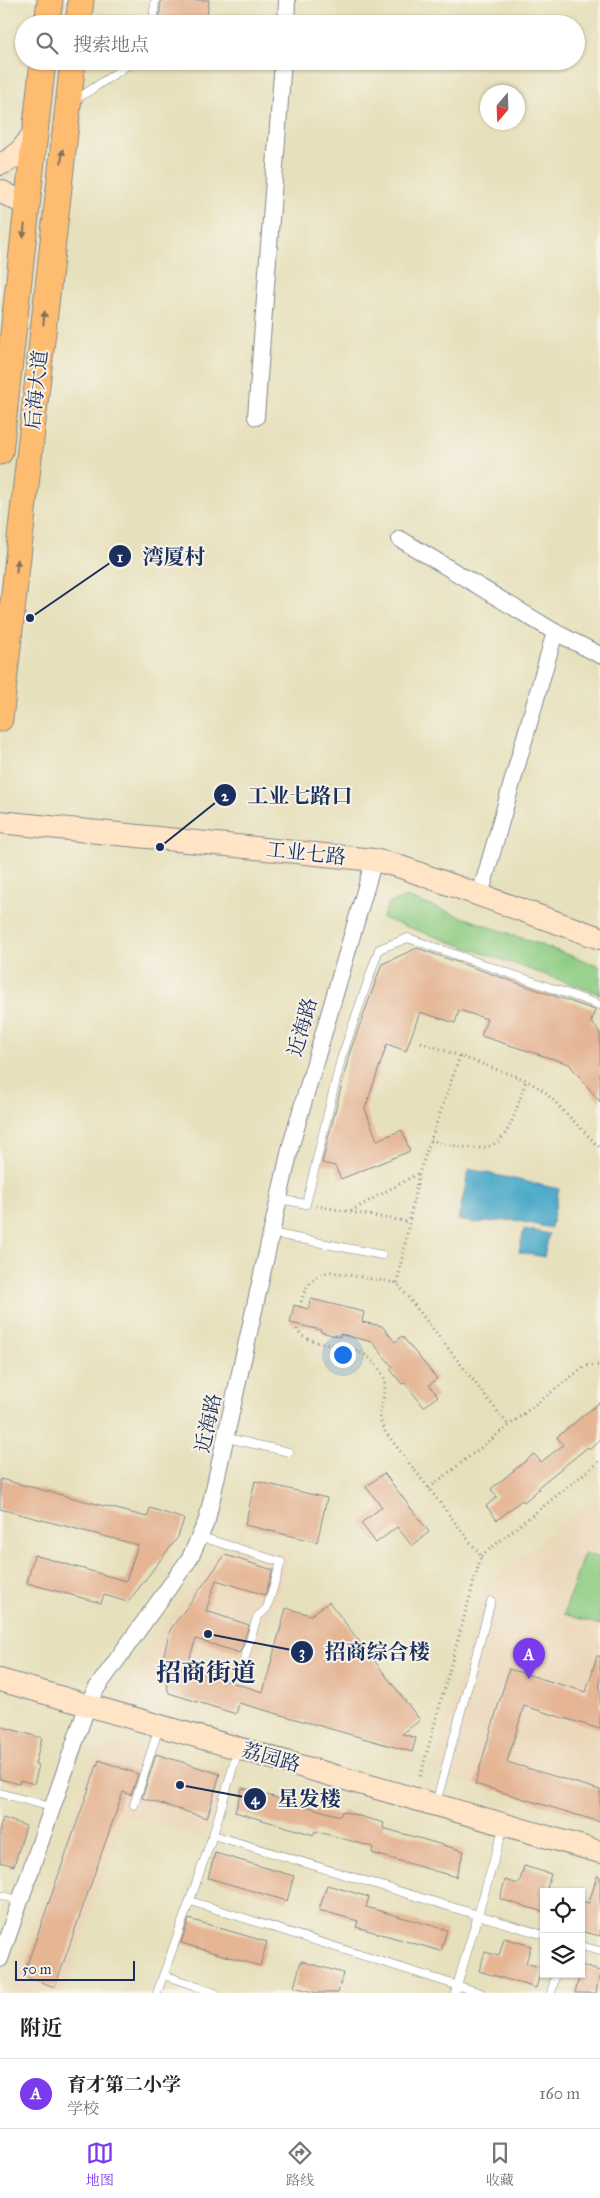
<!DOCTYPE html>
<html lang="zh">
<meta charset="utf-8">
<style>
:root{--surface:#fff;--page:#f2f2f2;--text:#222;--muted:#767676;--line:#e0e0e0;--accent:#7c3aed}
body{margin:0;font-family:"IM FELL Great Primer","Noto Serif SC",serif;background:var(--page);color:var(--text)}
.controls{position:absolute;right:15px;bottom:15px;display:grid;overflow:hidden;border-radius:0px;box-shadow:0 1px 4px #0004}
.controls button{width:45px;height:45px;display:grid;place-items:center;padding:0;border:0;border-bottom:1px solid var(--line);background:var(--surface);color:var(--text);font:25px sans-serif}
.compass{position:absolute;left:480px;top:85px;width:45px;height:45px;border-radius:50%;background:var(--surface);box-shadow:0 1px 4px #0004;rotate:199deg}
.scale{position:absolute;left:15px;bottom:12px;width:120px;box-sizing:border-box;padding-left:5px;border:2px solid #1b2f5e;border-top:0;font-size:14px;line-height:18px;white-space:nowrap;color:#1b2f5e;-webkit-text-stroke:4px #f7f3e8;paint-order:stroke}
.you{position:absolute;left:342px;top:1354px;width:18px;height:18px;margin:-12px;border:4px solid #fff;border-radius:50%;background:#1a73e8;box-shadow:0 0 0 8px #1a73e833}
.badge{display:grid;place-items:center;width:32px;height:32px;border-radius:50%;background:var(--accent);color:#fff;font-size:16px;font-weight:700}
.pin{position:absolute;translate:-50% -41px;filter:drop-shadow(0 1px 2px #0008)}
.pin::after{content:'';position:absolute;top:26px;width:18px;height:15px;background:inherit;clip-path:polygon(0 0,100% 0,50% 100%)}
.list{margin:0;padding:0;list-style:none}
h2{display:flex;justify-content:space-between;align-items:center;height:65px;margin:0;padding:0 20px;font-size:21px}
h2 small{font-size:16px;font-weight:400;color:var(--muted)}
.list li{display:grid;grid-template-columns:32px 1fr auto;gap:15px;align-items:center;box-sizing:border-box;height:70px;padding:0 20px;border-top:1px solid var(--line)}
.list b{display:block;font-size:19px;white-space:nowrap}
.list p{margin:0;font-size:16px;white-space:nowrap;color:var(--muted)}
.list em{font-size:16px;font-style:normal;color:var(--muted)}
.icon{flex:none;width:28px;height:28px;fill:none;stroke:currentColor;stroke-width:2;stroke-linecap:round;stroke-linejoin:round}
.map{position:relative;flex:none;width:600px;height:1993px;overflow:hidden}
.search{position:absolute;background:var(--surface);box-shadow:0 1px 4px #0004;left:15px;right:15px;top:15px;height:55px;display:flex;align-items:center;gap:12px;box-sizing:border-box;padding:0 18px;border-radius:28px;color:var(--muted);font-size:19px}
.sheet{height:135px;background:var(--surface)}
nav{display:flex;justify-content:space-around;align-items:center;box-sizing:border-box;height:70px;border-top:1px solid var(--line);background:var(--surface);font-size:14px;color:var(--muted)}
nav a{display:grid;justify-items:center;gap:2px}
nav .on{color:var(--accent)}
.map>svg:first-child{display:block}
.built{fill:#ebd8ba}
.green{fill:#8ecd83;stroke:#547e70}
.water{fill:#49a9c8;stroke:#326c93}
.building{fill:#e5b594}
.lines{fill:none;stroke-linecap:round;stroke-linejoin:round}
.lane-casing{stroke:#81888d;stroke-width:9}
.street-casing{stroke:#81888d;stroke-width:18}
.secondary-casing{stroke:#81888d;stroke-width:24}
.primary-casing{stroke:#81888d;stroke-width:27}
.path{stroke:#81888d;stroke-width:3;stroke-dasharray:1 4;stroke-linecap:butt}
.lane{stroke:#fff;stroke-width:8}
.street{stroke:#fff;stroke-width:16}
.secondary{stroke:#ffe4c6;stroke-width:22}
.primary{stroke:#febc70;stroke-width:25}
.oneway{fill:#816e66}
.labels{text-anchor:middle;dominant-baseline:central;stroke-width:4;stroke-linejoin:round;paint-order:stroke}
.street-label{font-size:20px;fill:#1b2f5e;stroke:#f7f3e8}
.district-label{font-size:25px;font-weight:bold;fill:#1b2f5e;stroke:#f7f3e8}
.leader{fill:none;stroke:#1b2f5e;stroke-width:2}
.callout-dot{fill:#1b2f5e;stroke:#f7f3e8;stroke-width:2}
.mark-label{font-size:15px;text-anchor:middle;font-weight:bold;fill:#fff}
.callout-label{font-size:21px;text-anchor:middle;font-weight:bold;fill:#1b2f5e;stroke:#f7f3e8;stroke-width:4;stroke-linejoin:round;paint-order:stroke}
</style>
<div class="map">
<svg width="600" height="1993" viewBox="0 0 600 1993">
<rect width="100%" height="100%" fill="#f7f3e8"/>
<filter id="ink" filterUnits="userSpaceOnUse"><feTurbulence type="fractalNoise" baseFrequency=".02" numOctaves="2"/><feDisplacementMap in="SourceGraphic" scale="10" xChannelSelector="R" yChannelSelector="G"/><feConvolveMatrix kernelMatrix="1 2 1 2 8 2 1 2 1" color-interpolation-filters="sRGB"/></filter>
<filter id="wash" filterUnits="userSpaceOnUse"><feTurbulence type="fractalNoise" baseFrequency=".0096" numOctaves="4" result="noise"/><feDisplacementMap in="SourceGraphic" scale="20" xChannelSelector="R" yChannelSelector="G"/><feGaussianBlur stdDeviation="1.12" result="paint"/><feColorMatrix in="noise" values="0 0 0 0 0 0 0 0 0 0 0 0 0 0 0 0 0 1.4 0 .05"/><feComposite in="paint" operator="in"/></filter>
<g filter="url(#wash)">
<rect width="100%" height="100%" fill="#e7e0bc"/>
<g class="built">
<path d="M600,1493V1821L432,1772L485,1586Z"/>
<path d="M220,1538L290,1554L243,1718L187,1701L148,1697L137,1668L143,1656L216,1552Z"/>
<path d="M112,1744H129L226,1772L204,1839L125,1815L63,1993H10L94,1757L101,1750Z"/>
</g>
<g class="green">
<path d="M406,897L600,966V994L382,918L388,904Z"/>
<path d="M584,1553L600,1558V1625L564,1614Z"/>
</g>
<g class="water">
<path d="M469,1169L559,1189L551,1228L514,1220L474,1223L458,1220Z"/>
<path d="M524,1229L549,1234L544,1257L519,1252Z"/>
</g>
<g id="blocks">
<g class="building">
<path d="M161,0H209L206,24H159Z"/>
<path d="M417,948L595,1010L591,1022L600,1033V1102L569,1064L481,1036L487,1019L459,1010L455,1023L420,1012L406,1051L387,1044L365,1109L377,1140L402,1130L410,1151L341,1179L335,1166L322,1163L350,1052L382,964Z"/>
<path d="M311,1299L364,1312L362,1322L382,1326L395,1342L402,1336L437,1379L429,1385L438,1396L424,1407L405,1383L402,1384L390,1369L393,1367L372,1342L340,1334V1337L321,1332V1330L290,1323L294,1305L308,1309Z"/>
<path d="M600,1402V1441L590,1449L588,1447L538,1487L539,1489L524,1502L522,1500L497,1520L486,1506L497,1497L491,1489L534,1454L541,1462L563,1445L557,1437Z"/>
<path d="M384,1473L429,1532L412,1546L397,1527L376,1543L361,1523L382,1507L366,1487Z"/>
<path d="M0,1479L147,1517L150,1508L184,1519L178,1537L128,1602L104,1595L101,1603L27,1583L34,1555L126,1581L138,1545L0,1509Z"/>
<path d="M255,1481L327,1498L317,1542L245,1525Z"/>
<path d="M225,1555L273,1570L265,1595L216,1580L206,1611L249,1625L240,1653L196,1639L186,1668L263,1692L286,1608L311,1615L329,1602L420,1720L402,1734L416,1738L412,1752L239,1703L236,1714L169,1693L161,1666L170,1630Z"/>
<path d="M597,1656H600V1729L524,1706L507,1762L600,1790V1822L475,1784L509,1669L586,1692Z"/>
<path d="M0,1726L42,1738L35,1764L39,1765L34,1784L20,1780L19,1784L0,1779Z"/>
<path d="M156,1754L220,1774L207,1818L142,1798Z"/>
<path d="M99,1760L138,1774L131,1795L123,1792L55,1987L23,1976Z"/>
<path d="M242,1788L340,1816L342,1811L384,1823L383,1828L464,1851L456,1877L372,1853L373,1847L315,1831L314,1835L235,1812Z"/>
<path d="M3,1818L26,1826L14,1866L0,1862V1826Z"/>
<path d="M215,1853L294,1876L287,1901L208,1878Z"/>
<path d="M524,1866L551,1874L546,1892H544V1912L500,1899L505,1880L519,1884Z"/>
<path d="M597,1876L600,1877V1936L581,1931V1901L589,1903Z"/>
<path d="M327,1885L369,1897L366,1907L447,1930L441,1951L356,1927L358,1921L319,1910Z"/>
<path d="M189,1919L267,1942L260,1966L181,1943Z"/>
<path d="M504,1938L531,1946L526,1963L542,1968L536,1988L479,1971L485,1952L499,1956Z"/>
<path d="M301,1961L343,1973L338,1993H317L294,1987Z"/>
<path d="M582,1966L600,1971L596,1993H575Z"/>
</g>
</g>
</g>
<g filter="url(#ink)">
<use href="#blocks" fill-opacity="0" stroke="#81888d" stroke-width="1"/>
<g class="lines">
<g class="lane-casing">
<g id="lane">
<path d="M153,24L155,0"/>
<path d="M74,101L134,61"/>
<path d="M279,1199L306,1204L341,1059L379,949L408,938L600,1005"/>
<path d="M271,1233L382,1255"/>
<path d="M227,1438L289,1452"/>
<path d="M201,1537L281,1562L267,1608L257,1617L242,1667"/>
<path d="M0,1793L51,1807"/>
<path d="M436,1803L491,1601"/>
<path d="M134,1805L159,1727"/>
<path d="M213,1835L544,1935"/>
<path d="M0,1895L20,1901"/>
<path d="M190,1901L481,1993"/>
<path d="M581,1946L600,1951"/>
<path d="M164,1975L215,1993"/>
<path d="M157,1993L213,1835L238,1750"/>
<path d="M455,1993L504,1826"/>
<path d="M551,1993L556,1974"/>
</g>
</g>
<g class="street-casing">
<g id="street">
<path d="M286,24L287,0"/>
<path d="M256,417L283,61"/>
<path d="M400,539L555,632L600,655"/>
<path d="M480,895L555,632"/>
<path d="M0,1959L88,1704L96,1689L190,1558L207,1520L291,1145L374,860"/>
</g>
</g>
<g class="secondary-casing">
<g id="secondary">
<path d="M0,164C17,159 26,145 35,131"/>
<path d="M0,191L27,205"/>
<path d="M0,822L374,860L398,866L600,938"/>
<path d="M0,1680L600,1852"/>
</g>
</g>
<g class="primary-casing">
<g id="primary">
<path d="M47,24L50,0"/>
<path d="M78,24L81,0"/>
<path d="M0,452L43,61"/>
<path d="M0,719L73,61"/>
</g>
</g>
<g class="path">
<path d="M421,1042L526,1080L544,1091L600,1148"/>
<path d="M430,1140C503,1159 505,1146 526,1080"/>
<path d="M316,1206L409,1222"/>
<path d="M351,1211L419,1173"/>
<path d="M397,1283L419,1173L460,1056"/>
<path d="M300,1307C304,1288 311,1275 331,1272L397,1283L509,1426"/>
<path d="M296,1324L297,1331C319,1355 361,1332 383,1376C389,1389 380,1402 380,1415C380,1421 383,1428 386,1433L481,1556L420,1777"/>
<path d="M429,1488L585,1366L600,1365"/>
<path d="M481,1556L600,1461"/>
</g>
<use href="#lane" class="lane"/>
<use href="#street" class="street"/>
<use href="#secondary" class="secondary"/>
<use href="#primary" class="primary"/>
</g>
<defs><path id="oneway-solid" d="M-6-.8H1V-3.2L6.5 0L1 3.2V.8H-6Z" transform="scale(1.25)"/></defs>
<g class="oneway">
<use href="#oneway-solid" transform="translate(62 156) rotate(-84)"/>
<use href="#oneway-solid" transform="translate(24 231) rotate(96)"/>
<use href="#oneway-solid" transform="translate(44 318) rotate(-84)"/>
<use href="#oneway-solid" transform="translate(17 566) rotate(-84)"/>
</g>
</g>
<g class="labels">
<g class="street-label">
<text transform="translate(36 390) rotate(-84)">后海大道</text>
<text transform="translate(306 853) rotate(6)">工业七路</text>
<text transform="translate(302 1027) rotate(-74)">近海路</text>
<text transform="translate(208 1423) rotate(-78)">近海路</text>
<text transform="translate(271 1757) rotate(16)">荔园路</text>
</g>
<g class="district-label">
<text x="206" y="1672">招商街道</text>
</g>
</g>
<path class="leader" d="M30 618L120 556M160 847L225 795M208 1634L302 1652M180 1785L255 1799"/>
<g class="callout-dot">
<circle cx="30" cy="618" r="5"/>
<circle cx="160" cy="847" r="5"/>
<circle cx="208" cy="1634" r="5"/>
<circle cx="180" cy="1785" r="5"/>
<circle cx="120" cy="556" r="12"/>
<circle cx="225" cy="795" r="12"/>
<circle cx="302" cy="1652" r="12"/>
<circle cx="255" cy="1799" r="12"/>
</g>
<g class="mark-label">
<text x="120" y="562">1</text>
<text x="225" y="801">2</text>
<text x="302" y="1657">3</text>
<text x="255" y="1804">4</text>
</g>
<g class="callout-label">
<text x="174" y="564">湾厦村</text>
<text x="300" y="803">工业七路口</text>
<text x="377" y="1659">招商综合楼</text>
<text x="309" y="1806">星发楼</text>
</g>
</svg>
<div class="controls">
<button><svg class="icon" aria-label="locate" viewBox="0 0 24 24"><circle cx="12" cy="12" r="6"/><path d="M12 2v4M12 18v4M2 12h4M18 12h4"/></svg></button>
<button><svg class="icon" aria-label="layers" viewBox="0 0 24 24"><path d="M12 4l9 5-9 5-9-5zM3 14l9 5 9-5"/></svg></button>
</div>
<svg class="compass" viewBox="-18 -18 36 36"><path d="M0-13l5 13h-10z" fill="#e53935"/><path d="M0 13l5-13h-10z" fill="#767676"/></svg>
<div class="scale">50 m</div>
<div class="you"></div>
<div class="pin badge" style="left:529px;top:1679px">A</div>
<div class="search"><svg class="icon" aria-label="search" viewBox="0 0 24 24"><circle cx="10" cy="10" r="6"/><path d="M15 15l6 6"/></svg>搜索地点</div>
</div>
<section class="sheet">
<h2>附近<small></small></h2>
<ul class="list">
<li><span class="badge">A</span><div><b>育才第二小学</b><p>学校</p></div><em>160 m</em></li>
</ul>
</section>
<nav>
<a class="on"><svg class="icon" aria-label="map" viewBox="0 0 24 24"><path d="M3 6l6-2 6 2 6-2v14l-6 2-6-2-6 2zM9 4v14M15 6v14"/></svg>地图</a>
<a><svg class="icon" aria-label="directions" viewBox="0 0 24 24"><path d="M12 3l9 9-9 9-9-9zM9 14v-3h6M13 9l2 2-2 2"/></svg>路线</a>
<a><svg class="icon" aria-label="saved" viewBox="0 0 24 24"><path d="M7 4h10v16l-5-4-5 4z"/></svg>收藏</a>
</nav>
